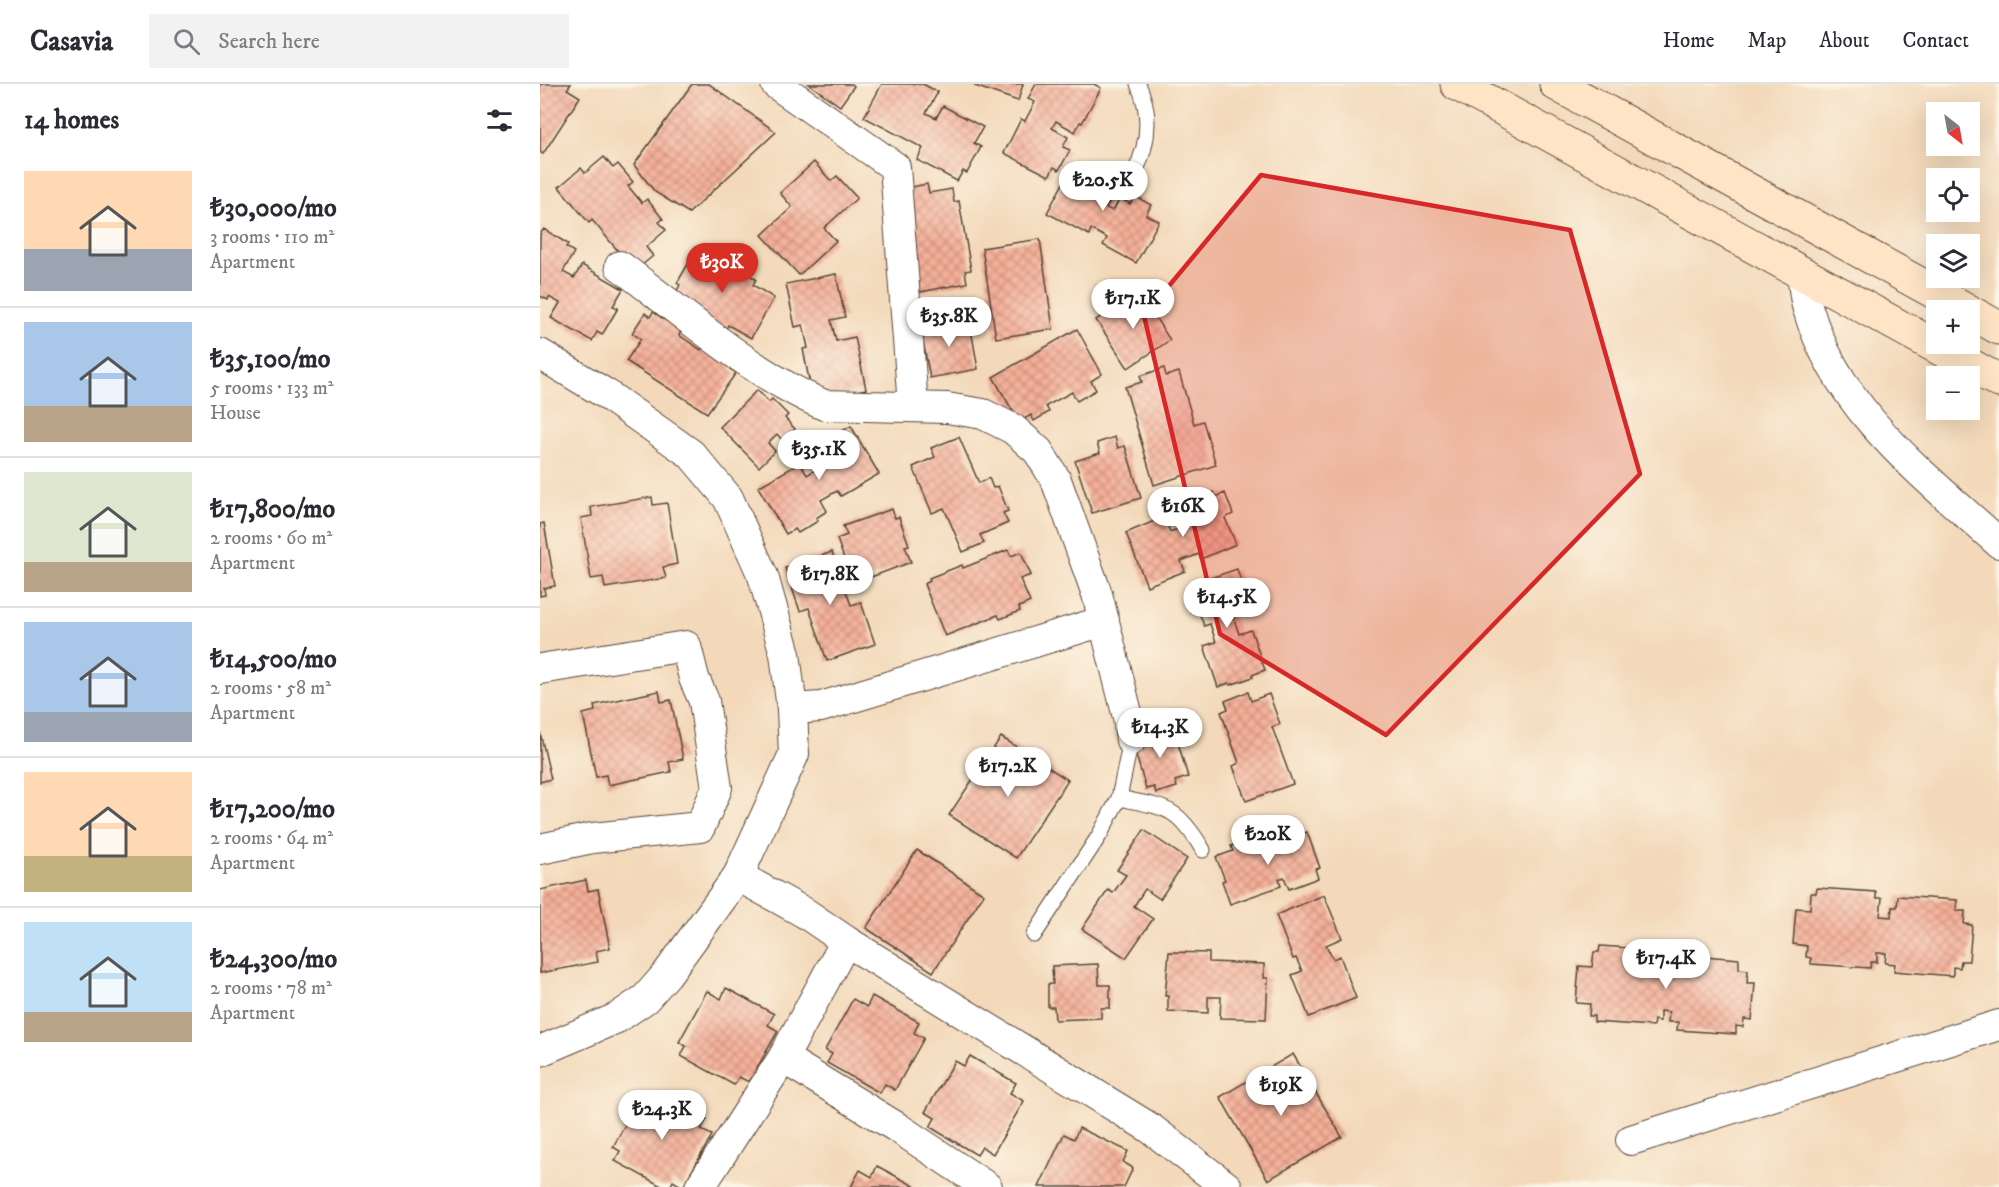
<!DOCTYPE html>
<meta charset="utf-8">
<style>
:root{--surface:#fff;--page:#f2f2f3;--text:#2b2b33;--muted:#7c7c81;--line:#e1e1e2;--accent:#d93025}
body{margin:0;font-family:"IM FELL DW Pica",serif;background:var(--page);color:var(--text);height:100vh;display:flex;flex-direction:column;font-size:22px;white-space:nowrap}
*{box-sizing:border-box;margin:0}
p{font-size:20px;color:var(--muted)}
.icon{flex:none;width:33px;height:33px;fill:none;stroke:currentColor;stroke-width:2;stroke-linecap:round;stroke-linejoin:round}
.map{position:relative;flex:1;overflow:hidden}
.details{display:flex;flex-direction:column;background:var(--surface);width:540px}
.details>*{flex:none}
.needle{width:39px;rotate:149deg}
.controls{position:absolute;left:1386px;top:18px;display:grid;gap:12px}
.controls a{display:grid;place-items:center;width:54px;height:54px;border-radius:0px;background:var(--surface);box-shadow:0 6px 24px #0002;font-size:30px}
.price{position:absolute;translate:-50% -51px;padding:0 14px;border-radius:21px;background:#fff;color:#222;font-size:20px;line-height:39px;filter:drop-shadow(0 2px 3px #0008)}
.price::after{content:'';position:absolute;left:50%;top:36px;width:18px;height:14px;margin-left:-9px;background:inherit;clip-path:polygon(0 0,100% 0,50% 100%)}
.price.current{background:var(--accent);color:#fff}
ul{padding:0;list-style:none}
li{display:flex;align-items:center;gap:18px;height:150px;padding:0 24px}
li+li{border-top:2px solid var(--line)}
li span{display:grid;place-items:center;flex:none;width:168px;height:120px;border-radius:0px;color:#555}
li>.icon{margin-inline-start:auto}
span .icon{width:72px;height:72px;fill:#fffc;stroke-width:1}
li b{font-size:26px}
h2{display:flex;justify-content:space-between;align-items:center;height:72px;padding:0 24px;font-size:26px}
header{display:flex;align-items:center;gap:36px;box-sizing:border-box;height:84px;padding:0 30px;background:var(--surface);border-bottom:2px solid var(--line)}
header strong{font-size:28px}
nav{display:flex;gap:33px;margin-inline-start:auto;font-size:21px}
.search{width:420px;height:54px;background:var(--page);display:flex;align-items:center;gap:15px;box-sizing:border-box;padding:0 21px;border-radius:0px;color:var(--muted);font-size:22px}
main{display:flex;flex:1;min-height:0}
.map>svg:first-child{display:block}
.building{fill:url(#building-cross-hatch)}
.lines{fill:none;stroke-linecap:round;stroke-linejoin:round}
.lane-casing{stroke:#574435;stroke-width:17}
.street-casing{stroke:#574435;stroke-width:32}
.secondary-casing{stroke:#574435;stroke-width:35}
.lane{stroke:#fff;stroke-width:15}
.street{stroke:#fff;stroke-width:30}
.secondary{stroke:#ffe4c6;stroke-width:33}
.marked{fill:#d62828;fill-opacity:0.2;stroke:#d62828;stroke-width:4.5;stroke-linejoin:round}
</style>
<header>
<strong>Casavia</strong>
<div class="search"><svg class="icon" aria-label="search" viewBox="0 0 24 24"><circle cx="10" cy="10" r="6"/><path d="M15 15l6 6"/></svg>Search here</div>
<nav><a>Home</a><a>Map</a><a>About</a><a>Contact</a></nav>
</header>
<main>
<section class="details">
<h2>14 homes<svg class="icon" aria-label="filters" viewBox="0 0 24 24"><path d="M4 7h16M4 17h16"/><circle cx="9" cy="7" r="2"/><circle cx="15" cy="17" r="2"/></svg></h2>
<ul>
<li><span style="background:linear-gradient(#ffd9b3 65%,#9aa5b1 0)"><svg class="icon" aria-label="home" viewBox="0 0 24 24"><path d="M3 11l9-7 9 7M6 9v11h12V9"/></svg></span><div><b>₺30,000/mo</b><p>3 rooms · 110 m²</p><p>Apartment</p></div></li>
<li><span style="background:linear-gradient(#a9c7e8 70%,#b9a48a 0)"><svg class="icon" aria-label="home" viewBox="0 0 24 24"><path d="M3 11l9-7 9 7M6 9v11h12V9"/></svg></span><div><b>₺35,100/mo</b><p>5 rooms · 133 m²</p><p>House</p></div></li>
<li><span style="background:linear-gradient(#dfe7d0 75%,#b9a48a 0)"><svg class="icon" aria-label="home" viewBox="0 0 24 24"><path d="M3 11l9-7 9 7M6 9v11h12V9"/></svg></span><div><b>₺17,800/mo</b><p>2 rooms · 60 m²</p><p>Apartment</p></div></li>
<li><span style="background:linear-gradient(#a9c7e8 75%,#9aa5b1 0)"><svg class="icon" aria-label="home" viewBox="0 0 24 24"><path d="M3 11l9-7 9 7M6 9v11h12V9"/></svg></span><div><b>₺14,500/mo</b><p>2 rooms · 58 m²</p><p>Apartment</p></div></li>
<li><span style="background:linear-gradient(#ffd9b3 70%,#c2b280 0)"><svg class="icon" aria-label="home" viewBox="0 0 24 24"><path d="M3 11l9-7 9 7M6 9v11h12V9"/></svg></span><div><b>₺17,200/mo</b><p>2 rooms · 64 m²</p><p>Apartment</p></div></li>
<li><span style="background:linear-gradient(#bfe0f5 75%,#b9a48a 0)"><svg class="icon" aria-label="home" viewBox="0 0 24 24"><path d="M3 11l9-7 9 7M6 9v11h12V9"/></svg></span><div><b>₺24,300/mo</b><p>2 rooms · 78 m²</p><p>Apartment</p></div></li>
</ul>
</section>
<div class="map">
<svg width="1459" height="1103" viewBox="0 0 1459 1103">
<defs>
<pattern id="building-cross-hatch" width="8" height="8" patternUnits="userSpaceOnUse" patternTransform="scale(1.5)"><rect width="8" height="8" fill="#f5b099"/><path d="M0 0l8 8M0 8l8-8" fill="none" stroke="#c88f7c"/></pattern>
</defs>
<rect width="100%" height="100%" fill="#fcf5e5"/>
<filter id="ink" filterUnits="userSpaceOnUse"><feTurbulence type="fractalNoise" baseFrequency=".0167" numOctaves="2"/><feDisplacementMap in="SourceGraphic" scale="12" xChannelSelector="R" yChannelSelector="G"/><feConvolveMatrix kernelMatrix="1 2 1 2 8 2 1 2 1" color-interpolation-filters="sRGB"/></filter>
<filter id="wash" filterUnits="userSpaceOnUse"><feTurbulence type="fractalNoise" baseFrequency=".008" numOctaves="4" result="noise"/><feDisplacementMap in="SourceGraphic" scale="24" xChannelSelector="R" yChannelSelector="G"/><feGaussianBlur stdDeviation="1.35" result="paint"/><feColorMatrix in="noise" values="0 0 0 0 0 0 0 0 0 0 0 0 0 0 0 0 0 1.4 0 .05"/><feComposite in="paint" operator="in"/></filter>
<g filter="url(#wash)">
<rect width="100%" height="100%" fill="#f3d9ba"/>
<g id="blocks">
<g class="building">
<path d="M0 0H31L27 5 40 13 3 70 0 68Z"/>
<path d="M152 0H169L236 48 149 129 115 108 94 81Z"/>
<path d="M269 0H312L314 2 300 22Z"/>
<path d="M342 0H383L398 8 386 29 396 34 403 22 443 43 434 59 441 63 427 89 423 87 417 97 377 76 383 64 324 33Z"/>
<path d="M436 0H483L478 17 435 2Z"/>
<path d="M496 0H554L561 4 542 39 540 38 535 48 516 37 512 44 528 53 523 63 530 66 519 86 514 83 509 92 464 69 481 35 485 37 495 18 488 15Z"/>
<path d="M64 73 73 84 78 80 93 98 88 102 102 119 107 115 123 135 119 138 126 146 106 163 113 172 95 187 52 136 49 139 19 103 41 84 45 89Z"/>
<path d="M274 78 291 97 297 92 317 114 284 144 296 157 259 191 222 151 252 123 240 109Z"/>
<path d="M534 79 544 85 547 81 565 90 562 96 577 104 566 124 573 127 580 114 590 120 595 112 611 121 606 131 619 137 596 179 563 161 567 154 551 145 549 151 507 129Z"/>
<path d="M387 100 389 109 412 105 414 118 419 117 431 186 425 187 427 199 380 208 363 113 366 104Z"/>
<path d="M4 145 28 160 26 163 34 168 23 188 34 194 42 181 83 205 73 222 78 224 62 251 57 248 52 257 11 234 20 219 9 213 8 216 0 212V150Z"/>
<path d="M500 155 513 245 456 254 442 164Z"/>
<path d="M163 163 216 195 213 201 234 214 211 254 188 241 185 247 132 215 140 201 137 199 151 175 155 177Z"/>
<path d="M296 190 305 233 291 236 296 257 315 253 326 305 273 316 263 265 268 264 263 241 255 243 246 200Z"/>
<path d="M598 207 630 256 588 284 556 236Z"/>
<path d="M113 228 141 247 139 251 161 266 164 260 193 279 190 285 196 289 167 329 86 277 101 255 92 249 105 229 110 233Z"/>
<path d="M429 234 438 285 390 294 380 242Z"/>
<path d="M537 245 562 290 551 297 556 306 537 317 532 308 506 322 509 328 494 337 491 331 479 338 453 293Z"/>
<path d="M624 284 626 292 639 288 654 340 663 337 676 381 614 401 585 303 602 298 600 292Z"/>
<path d="M217 306 229 318 232 315 248 331 245 334 255 345 243 357 237 350 228 359 235 367 219 383 180 343Z"/>
<path d="M311 342 339 390 301 412 297 407 281 416 287 427 276 434 278 437 258 449 255 445 246 450 218 403 260 379 267 391 282 382 272 364Z"/>
<path d="M419 353 439 399 449 394 453 404 458 402 468 427 463 429 468 439 440 451 444 459 423 468 404 424 392 429 373 383 395 373 391 364Z"/>
<path d="M575 353 578 364 585 362 601 414 552 429 535 377 560 369 557 359Z"/>
<path d="M673 408 675 413 685 409 693 430 685 434 696 460 661 475 659 470 641 477 645 487 607 502 586 449 624 433 630 448 646 442 637 422Z"/>
<path d="M112 413 113 421 127 419 137 480 123 483 126 494 65 504 63 493 51 495 41 434 52 432 51 423Z"/>
<path d="M352 425 355 434 359 433 369 461 365 462 371 478 323 496 317 479 307 483 297 455 307 451 303 442Z"/>
<path d="M4 439 15 502 4 504 5 511 0 512V440Z"/>
<path d="M468 466 471 472 481 468 491 491 480 495 490 518 479 523 480 527 460 535 458 531 405 552 384 500 390 497 389 494 422 481 423 484Z"/>
<path d="M292 468 311 521 321 518 335 560 287 577 269 524 260 527 245 484Z"/>
<path d="M697 485 711 526 693 532 699 550 711 546 725 586 712 591 713 593 690 601 689 599 678 603 664 562 676 558 670 540 664 542 650 501Z"/>
<path d="M119 607 121 618 131 616 143 675 129 678 131 688 68 701 66 691 56 693 43 630 55 627 54 621Z"/>
<path d="M708 608 711 617 729 610 740 640 732 643 753 700 706 717 693 682 699 679 681 628 688 625 685 617Z"/>
<path d="M625 637 628 647 634 645 648 693 635 697 637 703 616 709 614 703 606 705 592 657 610 652 608 643Z"/>
<path d="M0 648 11 695 0 698Z"/>
<path d="M461 653 528 696 476 774 409 731Z"/>
<path d="M756 745 758 751 767 748 780 784 775 785 778 794 749 805 744 793 739 795 741 802 690 820 682 797 685 796 676 773 693 767 691 762 706 756 709 765 740 754V751Z"/>
<path d="M604 746 647 775 620 815 605 805 594 822 613 835 586 874 542 845 568 806 573 809 586 791 577 786Z"/>
<path d="M377 766 444 810 393 888 326 844Z"/>
<path d="M46 796 48 807 58 805 70 864 56 867 58 878 0 889V806Z"/>
<path d="M1277 804 1336 808V814H1342L1340 832 1351 833 1352 823H1357L1358 812 1417 816 1416 827H1425L1424 840 1432 841 1429 877H1421L1420 884 1413 883V892L1354 887 1355 880 1345 879 1346 869H1337V878H1331L1330 884 1271 880V874L1266 873 1267 862 1253 860 1256 824 1270 825 1271 809H1276Z"/>
<path d="M784 811 802 854 786 861 793 875 800 872 816 914 769 933 752 891 762 887 756 874 753 875 736 831Z"/>
<path d="M1060 862 1119 866V872L1124 873 1123 890 1134 891 1135 881 1140 882 1141 870 1199 875V885L1208 886 1207 899H1215L1212 936 1204 935 1203 943 1196 942V950L1137 946 1138 938H1128L1129 928 1120 927V937L1114 936 1113 942 1054 938V932H1049L1050 920 1036 919 1039 882 1052 883 1054 868H1059Z"/>
<path d="M629 868 669 869V878L724 880V894H728L726 935 680 934 681 913H668V929L628 927V912H625Z"/>
<path d="M558 880 559 901H570V924H561V934L515 936 514 923H508V900H513L512 882Z"/>
<path d="M186 904 234 930 228 941 238 947 209 998 199 993 194 1001 141 972 146 962 139 958 167 907 181 915Z"/>
<path d="M332 912 379 938 374 949 384 954 355 1006 345 1000 340 1009 287 979 292 970 285 966 313 915 327 923Z"/>
<path d="M753 970 802 1053 728 1096 680 1013Z"/>
<path d="M430 972 476 999 470 1009 484 1017 453 1070 442 1063 437 1071 390 1043 395 1034 385 1028 415 977 424 982Z"/>
<path d="M120 1009 167 1035 161 1046 172 1051 143 1103 133 1097 130 1103H123L75 1077 80 1067 73 1063 101 1012 115 1020Z"/>
<path d="M539 1044 588 1067 583 1078 593 1084 584 1103H499L524 1050 534 1055Z"/>
<path d="M337 1082 376 1103H311L320 1086 332 1093Z"/>
</g>
</g>
</g>
<g filter="url(#ink)">
<use href="#blocks" fill-opacity="0" stroke="#574435" stroke-width="1.5"/>
<g class="lines">
<g class="lane-casing">
<g id="lane">
<path d="M594 90C609 60 612 30 598 0"/>
<path d="M579 714C627 724 637 722 663 766"/>
<path d="M494 851 559 752 579 714 591 656"/>
</g>
</g>
<g class="street-casing">
<g id="street">
<path d="M236 0 355 83 373 322"/>
<path d="M80 182C142 228 213 291 284 321L407 324 443 330 473 345 498 367 516 396 557 510 588 633 591 656"/>
<path d="M1262 189C1264 201 1264 214 1268 225 1298 327 1384 391 1459 459"/>
<path d="M0 270 66 310 151 370 188 414 223 492 245 570 252 625 254 670 198 792 127 890 105 915 77 934 0 967"/>
<path d="M0 585 146 562 154 594 164 617 177 704 160 743 52 754 0 765"/>
<path d="M252 625 281 623 564 537"/>
<path d="M198 792 265 829 306 857 610 1044 687 1103"/>
<path d="M243 974 358 1044 447 1103"/>
<path d="M1091 1056 1459 941"/>
<path d="M160 1103 243 974 306 857"/>
</g>
</g>
<g class="secondary-casing">
<g id="secondary">
<path d="M917 0 1459 297"/>
<path d="M1016 0 1427 226"/>
<path d="M1430 228 1459 244"/>
</g>
</g>
<use href="#lane" class="lane"/>
<use href="#street" class="street"/>
<use href="#secondary" class="secondary"/>
</g>
</g>
<path class="marked" d="M721 91 1030 146 1100 390 846 651 680 550 604 232Z"/>
</svg>
<div class="controls">
<a><svg class="needle" viewBox="-14 -14 28 28"><path d="M0-13l5 13h-10z" fill="#e53935"/><path d="M0 13l5-13h-10z" fill="#7c7c81"/></svg></a>
<a><svg class="icon" aria-label="locate" viewBox="0 0 24 24"><circle cx="12" cy="12" r="6"/><path d="M12 2v4M12 18v4M2 12h4M18 12h4"/></svg></a>
<a><svg class="icon" aria-label="layers" viewBox="0 0 24 24"><path d="M12 4l9 5-9 5-9-5zM3 14l9 5 9-5"/></svg></a>
<a>+</a>
<a>−</a>
</div>
<b class="price" style="left:563px;top:128px">₺20.5K</b>
<b class="price current" style="left:182px;top:210px">₺30K</b>
<b class="price" style="left:593px;top:246px">₺17.1K</b>
<b class="price" style="left:409px;top:264px">₺35.8K</b>
<b class="price" style="left:279px;top:397px">₺35.1K</b>
<b class="price" style="left:643px;top:454px">₺16K</b>
<b class="price" style="left:290px;top:522px">₺17.8K</b>
<b class="price" style="left:687px;top:545px">₺14.5K</b>
<b class="price" style="left:620px;top:675px">₺14.3K</b>
<b class="price" style="left:468px;top:714px">₺17.2K</b>
<b class="price" style="left:728px;top:782px">₺20K</b>
<b class="price" style="left:1126px;top:906px">₺17.4K</b>
<b class="price" style="left:741px;top:1033px">₺19K</b>
<b class="price" style="left:122px;top:1057px">₺24.3K</b>
</div>
</main>
